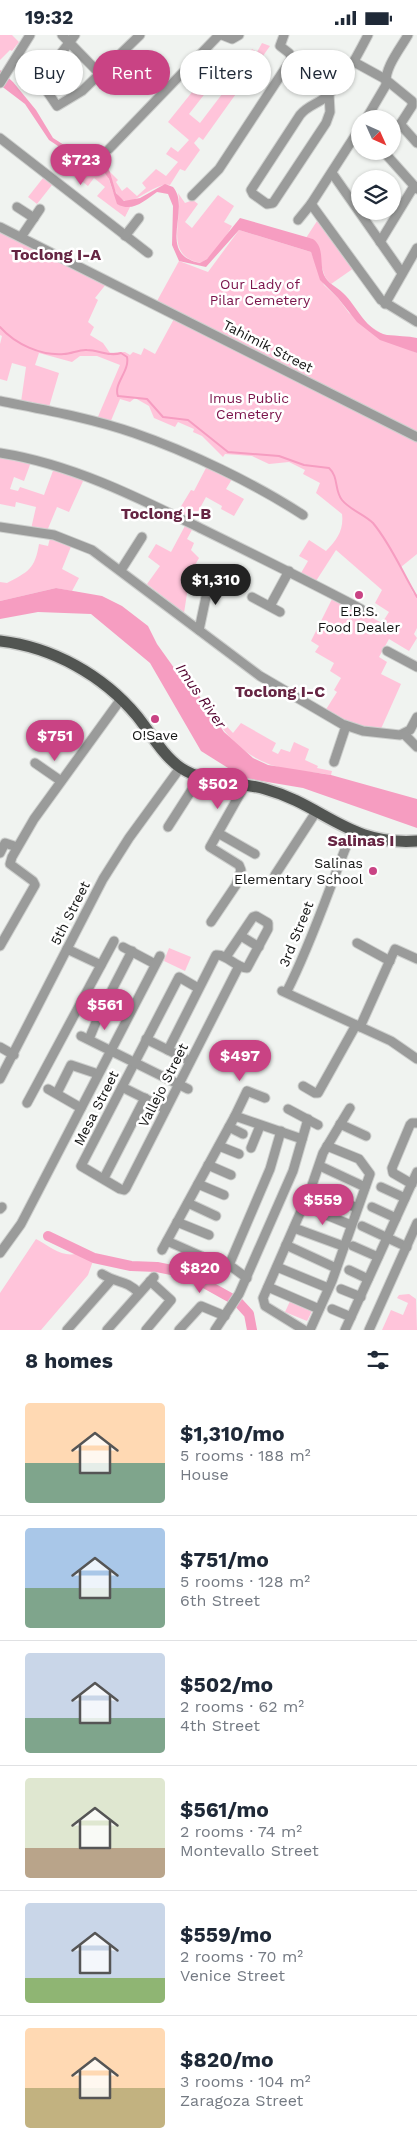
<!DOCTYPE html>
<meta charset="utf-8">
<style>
:root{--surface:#fff;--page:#f6f6f7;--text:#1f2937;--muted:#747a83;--line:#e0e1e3;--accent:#c94384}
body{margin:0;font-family:"Work Sans",sans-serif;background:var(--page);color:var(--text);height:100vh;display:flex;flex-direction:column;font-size:19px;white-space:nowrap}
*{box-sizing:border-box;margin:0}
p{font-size:16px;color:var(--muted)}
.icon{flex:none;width:28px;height:28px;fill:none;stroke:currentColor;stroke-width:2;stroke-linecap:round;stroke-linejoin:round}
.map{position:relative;height:1295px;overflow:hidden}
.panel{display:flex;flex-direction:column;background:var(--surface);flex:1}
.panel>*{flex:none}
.banner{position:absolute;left:15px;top:15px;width:388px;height:45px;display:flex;gap:10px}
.needle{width:32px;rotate:135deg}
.fabs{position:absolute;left:351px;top:75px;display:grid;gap:10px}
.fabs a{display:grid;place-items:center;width:50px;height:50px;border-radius:50%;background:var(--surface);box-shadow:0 1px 4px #0004;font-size:25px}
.price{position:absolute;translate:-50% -42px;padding:0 11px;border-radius:18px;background:var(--accent);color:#fff;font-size:16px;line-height:32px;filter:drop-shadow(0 1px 2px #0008)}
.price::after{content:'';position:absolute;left:50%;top:30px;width:15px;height:11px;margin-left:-8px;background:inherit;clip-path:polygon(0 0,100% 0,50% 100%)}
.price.on{background:#222;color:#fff}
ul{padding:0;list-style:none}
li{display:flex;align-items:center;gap:15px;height:125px;padding:0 25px}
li+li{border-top:1px solid var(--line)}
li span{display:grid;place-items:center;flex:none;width:140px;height:100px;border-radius:5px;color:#555}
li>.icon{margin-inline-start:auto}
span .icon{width:60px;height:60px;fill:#fffc;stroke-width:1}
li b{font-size:21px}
h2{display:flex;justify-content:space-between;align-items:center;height:60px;padding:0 25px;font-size:21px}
.chip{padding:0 18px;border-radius:22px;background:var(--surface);box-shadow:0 1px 4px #0004;font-size:18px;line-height:45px}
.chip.on{background:var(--accent);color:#fff}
.status{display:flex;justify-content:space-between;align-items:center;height:35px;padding:0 25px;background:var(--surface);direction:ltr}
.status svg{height:14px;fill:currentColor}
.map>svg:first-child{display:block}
.green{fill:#ffc4da}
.water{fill:#f69dc1}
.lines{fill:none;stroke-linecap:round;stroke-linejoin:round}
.stream{stroke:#f69dc1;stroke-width:2}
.river{stroke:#f69dc1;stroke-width:10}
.minor-casing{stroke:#cdcfcd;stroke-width:11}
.major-casing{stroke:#cdcfcd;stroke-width:14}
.minor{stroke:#9a9b9a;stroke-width:9}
.major{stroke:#525552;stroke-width:11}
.poi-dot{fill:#c94384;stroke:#fff;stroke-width:2}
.labels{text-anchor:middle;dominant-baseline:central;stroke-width:5;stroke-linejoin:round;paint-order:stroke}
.park-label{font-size:14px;fill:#7a134a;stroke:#fff}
.street-label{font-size:14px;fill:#141514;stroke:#fff}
.poi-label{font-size:14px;fill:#141514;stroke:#fff}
.water-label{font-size:15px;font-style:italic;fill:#51022e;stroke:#fff}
.quarter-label{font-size:16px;font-weight:bold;fill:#662543;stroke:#fff}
</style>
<div class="status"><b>19:32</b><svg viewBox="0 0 49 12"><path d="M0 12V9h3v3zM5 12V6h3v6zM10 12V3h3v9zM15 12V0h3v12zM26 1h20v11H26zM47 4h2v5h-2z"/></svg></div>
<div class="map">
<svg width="417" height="1295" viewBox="0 0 417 1295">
<rect width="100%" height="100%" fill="#f0f3f0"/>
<g class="green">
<path d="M0 0H12L19 7 12 16 10 15 0 25Z"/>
<path d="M262 8 270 11 203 105 199 102 194 108 200 115 185 136 180 134 170 150C156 148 142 163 128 167 115 164 113 149 110 137L118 145 116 147 122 156 127 152 137 161 146 153 142 148 156 134 166 141 178 127 166 119 171 112 178 117 189 105 168 87 213 31 221 38 189 79 200 88 248 25 246 23 252 14 257 17Z"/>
<path d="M76 121C84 125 95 126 101 132 115 145 107 164 130 172L125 182 97 161 105 152 94 143 88 151 79 144 84 137 72 128Z"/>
<path d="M43 143 52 150 37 169 28 162Z"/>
<path d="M178 158 185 168 193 165 198 169 185 187 192 193 218 160 234 171 224 187 232 191C224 205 214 220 201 228 162 221 184 183 178 158Z"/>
<path d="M319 183 354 233 331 249 325 242 313 204 306 203Z"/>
<path d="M239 195 311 217 324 250 338 263 349 278 403 312 417 318V398L157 266 179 226 208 237Z"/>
<path d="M0 196 107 248 95 263 98 265 88 287 94 292 90 300 103 308 110 318 125 317 130 320 133 317 141 320 144 313 155 319 175 282 417 404V519L401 532 413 558 417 560V593L414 599 417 603 409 616 389 604 379 622 387 627 381 639 401 649 380 696 347 688 325 676 337 657 334 655 341 643 330 636 334 628 315 617 319 611 311 606 333 562 382 588 389 577 375 568 382 555 336 515 316 546 301 538 308 526 299 521 309 505 326 516C337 505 344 495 342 479L316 458 320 448 303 439 305 435 289 427 269 429 252 421 225 419 223 422 202 401 193 397 194 394 178 387 175 392 154 383 149 371 135 363 130 367 120 364 110 388 97 384 120 330 97 321H80L72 327 39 318 35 330 59 338 49 372 21 367 26 332 12 328 7 346 0 344V309L2 301 0 300Z"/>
<path d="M0 420 31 427 24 446 14 442 10 454 18 456 20 452 44 460 54 433 84 444 69 477 57 472 47 496 31 494 36 472 16 467 15 472 0 469Z"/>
<path d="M207 431 232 444 226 454 244 464 234 481 221 474 222 471 206 462 193 486 177 478 191 455 194 456Z"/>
<path d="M186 489 193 493 187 504 194 508 191 515 199 523 190 539 184 578 147 549 160 531 148 522 156 509 171 517Z"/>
<path d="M50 503 72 509 62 534 79 543 72 556 56 553 0 566V547L7 548C28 537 35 534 39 509L48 511Z"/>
<path d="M218 682 233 698 241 688 276 708 272 716 278 719 281 714 290 717 294 707 309 714 305 725 318 731 317 733 332 736 331 740C318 737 305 737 292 735 258 730 234 712 216 684Z"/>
<path d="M169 913 191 922 185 936 164 926Z"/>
<path d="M36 1204C51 1212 69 1228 84 1214L102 1223 100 1226H93L88 1240 41 1295H0V1258Z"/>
<path d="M409 1259 416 1264 417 1295H382L391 1275 403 1280 408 1268 397 1263 399 1260Z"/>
<path d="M291 1264 313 1274 307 1286 285 1277Z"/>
</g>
<g class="water">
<path d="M0 35 13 47 36 75 53 103 72 115 105 128 110 137 116 158 124 166 140 163 165 149 173 152C192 174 155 219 200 228L207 224 240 183 313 204C325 213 319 227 324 240 327 248 337 252 343 258 357 271 366 296 387 300 397 301 408 301 417 303V318L380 305 357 287 338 263 320 245 311 217 239 195 206 232 179 226 172 210 173 171 168 159 157 157C145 165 133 178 117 169L109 144 100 131 70 119 49 105 25 69 0 50Z"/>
<path d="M56 553 102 561 122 571 148 591 157 609 177 637 187 643 224 697 253 723 268 730 331 740 417 764V793L303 753 244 743 201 716 150 628 91 579 38 577 0 584V566Z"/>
</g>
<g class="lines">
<path class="stream" d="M0 292C15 309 41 321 64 319 71 319 80 314 87 315 99 315 109 322 121 318L127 322C130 336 113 349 118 361L147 364 163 382 188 385 228 417 279 421 304 430 329 433C339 442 334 455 342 465 350 475 364 479 373 488 392 511 402 537 417 562"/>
<path class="river" d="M48 1201 94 1223 131 1231 157 1232 186 1238 238 1267 249 1279 252 1295"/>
<g class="minor-casing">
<g id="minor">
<path d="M62 0 100 39"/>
<path d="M75 0 40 46 57 71 82 56 140 0"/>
<path d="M354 27 385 44 412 66V71L392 102"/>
<path d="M0 48 30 0"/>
<path d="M329 58 330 77 326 88 273 168 267 169 253 159 251 155 300 80C307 71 317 69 326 62 345 45 356 23 368 0"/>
<path d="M366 84 386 50C384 33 400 14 408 0"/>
<path d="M400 89 417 108"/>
<path d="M0 103 148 218"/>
<path d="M109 114 218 1 222 0 232 4 239 0"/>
<path d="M383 116 417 154"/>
<path d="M332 138 402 238"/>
<path d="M192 161 219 134 292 23 289 18 280 11 284 0"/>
<path d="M311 169 381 265 417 287"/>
<path d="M17 172 34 183"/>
<path d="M298 185 311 169 360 93"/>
<path d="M0 192 417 402"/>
<path d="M125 201 139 183"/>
<path d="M21 202 40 174"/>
<path d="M380 207 414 151"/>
<path d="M385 269 417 213"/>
<path d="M0 366C45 375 91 383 134 398 189 417 254 448 303 480"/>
<path d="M0 418C71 429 137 462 202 494 255 520 308 546 361 574"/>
<path d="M0 492 54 500 92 515 260 641 342 689 363 696 400 700 410 695 417 682"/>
<path d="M121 535 142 502"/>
<path d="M252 562 280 577"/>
<path d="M270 571 289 536"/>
<path d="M199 595 210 543"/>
<path d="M387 616 417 632"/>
<path d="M405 700 417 712"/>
<path d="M334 727 346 691"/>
<path d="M35 728 61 746"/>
<path d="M168 792 200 742"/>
<path d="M218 798 255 819"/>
<path d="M0 818 5 808 17 812"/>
<path d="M275 840 316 777"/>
<path d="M211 887 236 850 241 835 239 830 210 812 245 750"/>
<path d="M241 901 259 912"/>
<path d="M357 908 390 926"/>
<path d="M0 911 35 850 33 846 10 829 12 822 34 784 121 664"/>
<path d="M123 912 155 929"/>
<path d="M67 914 101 930"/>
<path d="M198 953 179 942 81 1131 120 1154 124 1155 126 1153 239 931"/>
<path d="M282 956 391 1006 417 1024"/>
<path d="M287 956C313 905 330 850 352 797"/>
<path d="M93 977 99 980 132 916"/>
<path d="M360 992 395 914 417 924"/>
<path d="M81 1001 188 1054"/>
<path d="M89 1004 99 980"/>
<path d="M146 1004 190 1026"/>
<path d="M0 1012 14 1020"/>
<path d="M168 1015 216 920C227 919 236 933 247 933L268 894V888L256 881 253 882 226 922"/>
<path d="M0 1044 103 844 129 803 180 733"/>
<path d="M303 1051 315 1058H318L356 990"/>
<path d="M122 1052 166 1074"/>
<path d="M48 1054 81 1073"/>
<path d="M57 1058 71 1030 98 1039"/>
<path d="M27 1068 114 906"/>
<path d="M288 1074 318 1090"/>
<path d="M235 1081 247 1056 265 1063"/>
<path d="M340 1089 366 1101"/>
<path d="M229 1092 243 1099"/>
<path d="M219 1111 239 1119"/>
<path d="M251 1113 260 1091"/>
<path d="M208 1130 231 1140"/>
<path d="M320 1131 365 1152"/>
<path d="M104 1143 145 1063"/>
<path d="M198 1149 224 1160"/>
<path d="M412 1149 393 1138 392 1133 410 1090 412 1088H417"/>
<path d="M381 1152 405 1163"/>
<path d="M311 1153 357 1173"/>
<path d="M188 1168 216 1181"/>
<path d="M304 1171 351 1190"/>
<path d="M372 1172 396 1183"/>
<path d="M0 1174 2 1172"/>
<path d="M177 1187 209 1200"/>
<path d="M362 1191 407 1212"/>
<path d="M294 1193 343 1211"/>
<path d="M167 1206 201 1221"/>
<path d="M286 1210 336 1233"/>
<path d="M353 1211 378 1222"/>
<path d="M162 1215 235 1081 302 1104"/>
<path d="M0 1218 21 1189 160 921"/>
<path d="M277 1232 328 1253"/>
<path d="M349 1235 368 1244"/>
<path d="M102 1239C118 1249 125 1244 139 1258"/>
<path d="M247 1243 229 1230 270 1134 281 1096"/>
<path d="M268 1252 319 1274"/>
<path d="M341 1254 361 1262"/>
<path d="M332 1274 351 1282"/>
<path d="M67 1295 111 1245"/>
<path d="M107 1295 154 1242"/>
<path d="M146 1295 171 1265 150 1246"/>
<path d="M179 1295 201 1271 225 1281"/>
<path d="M215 1295 239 1259 293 1136 308 1084"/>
<path d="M304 1295 265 1271 263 1263 311 1153 323 1118 350 1073"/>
<path d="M310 1295 332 1246 370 1139 359 1124 327 1111"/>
<path d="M345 1295 417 1137"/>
<path d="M369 1295 417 1188"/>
</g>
</g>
<g class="major-casing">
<path id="major" d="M0 606C52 612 103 640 137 681 150 697 163 721 181 733 205 749 237 746 265 754 324 770 348 811 417 806"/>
</g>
<use href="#minor" class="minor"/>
<use href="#major" class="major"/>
</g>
<g class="poi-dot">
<circle cx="359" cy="560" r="5"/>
<circle cx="155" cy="684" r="5"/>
<circle cx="373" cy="836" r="5"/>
</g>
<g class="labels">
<g class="park-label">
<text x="260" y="249">Our Lady of<tspan x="260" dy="16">Pilar Cemetery</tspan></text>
<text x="249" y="363">Imus Public<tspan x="249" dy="16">Cemetery</tspan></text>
</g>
<g class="street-label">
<text transform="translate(268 311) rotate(27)">Tahimik Street</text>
<text transform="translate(70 878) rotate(-63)">5th Street</text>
<text transform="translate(296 899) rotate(-68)">3rd Street</text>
<text transform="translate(163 1050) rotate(-63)">Vallejo Street</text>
<text transform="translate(96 1073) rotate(-63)">Mesa Street</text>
</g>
<g class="poi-label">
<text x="359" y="576">E.B.S.<tspan x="359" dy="16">Food Dealer</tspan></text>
<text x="155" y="700">O!Save</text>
<text x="363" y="828" text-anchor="end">Salinas<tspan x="363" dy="16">Elementary School</tspan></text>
</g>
<g class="water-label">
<text transform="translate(201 661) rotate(55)">Imus River</text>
</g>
<g class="quarter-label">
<text x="56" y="219">Toclong I-A</text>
<text x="166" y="478">Toclong I-B</text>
<text x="280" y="656">Toclong I-C</text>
<text x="361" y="805">Salinas I</text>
</g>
</g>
</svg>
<div class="fabs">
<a><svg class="needle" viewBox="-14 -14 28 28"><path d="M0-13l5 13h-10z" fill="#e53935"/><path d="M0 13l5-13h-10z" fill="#747a83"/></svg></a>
<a><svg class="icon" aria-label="layers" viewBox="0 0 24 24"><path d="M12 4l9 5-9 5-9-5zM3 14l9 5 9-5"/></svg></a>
</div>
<b class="price" style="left:81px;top:151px">$723</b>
<b class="price on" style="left:216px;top:571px">$1,310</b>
<b class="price" style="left:55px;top:727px">$751</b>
<b class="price" style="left:218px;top:775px">$502</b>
<b class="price" style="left:105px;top:996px">$561</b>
<b class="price" style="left:240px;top:1047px">$497</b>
<b class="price" style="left:323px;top:1191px">$559</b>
<b class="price" style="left:200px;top:1259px">$820</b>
<div class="banner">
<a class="chip">Buy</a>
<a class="chip on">Rent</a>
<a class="chip">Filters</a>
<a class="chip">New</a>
</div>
</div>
<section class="panel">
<h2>8 homes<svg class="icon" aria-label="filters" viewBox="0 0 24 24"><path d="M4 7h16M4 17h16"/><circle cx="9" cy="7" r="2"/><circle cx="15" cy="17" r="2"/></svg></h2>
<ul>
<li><span style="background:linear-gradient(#ffd9b3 60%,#7fa58c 0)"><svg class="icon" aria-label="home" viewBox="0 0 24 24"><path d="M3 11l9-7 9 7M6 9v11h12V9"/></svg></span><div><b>$1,310/mo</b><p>5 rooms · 188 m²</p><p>House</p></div></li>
<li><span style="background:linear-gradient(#a9c7e8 60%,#7fa58c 0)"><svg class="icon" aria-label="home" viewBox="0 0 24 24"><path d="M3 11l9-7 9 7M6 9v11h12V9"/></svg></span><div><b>$751/mo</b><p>5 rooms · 128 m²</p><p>6th Street</p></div></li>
<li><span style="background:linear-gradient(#c9d6e8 65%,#7fa58c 0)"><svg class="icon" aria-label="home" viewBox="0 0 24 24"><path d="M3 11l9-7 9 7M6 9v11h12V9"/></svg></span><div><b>$502/mo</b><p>2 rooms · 62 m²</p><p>4th Street</p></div></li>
<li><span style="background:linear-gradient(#dfe7d0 70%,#b9a48a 0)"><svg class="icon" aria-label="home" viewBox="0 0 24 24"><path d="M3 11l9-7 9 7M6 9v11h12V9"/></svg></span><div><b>$561/mo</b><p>2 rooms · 74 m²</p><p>Montevallo Street</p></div></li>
<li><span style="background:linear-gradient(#c9d6e8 75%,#8fb573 0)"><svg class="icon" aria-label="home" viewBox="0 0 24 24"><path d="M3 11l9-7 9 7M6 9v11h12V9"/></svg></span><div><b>$559/mo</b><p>2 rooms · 70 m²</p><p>Venice Street</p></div></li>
<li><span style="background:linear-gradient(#ffd9b3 60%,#c2b280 0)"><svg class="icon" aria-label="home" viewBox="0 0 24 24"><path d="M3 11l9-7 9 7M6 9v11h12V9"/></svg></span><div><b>$820/mo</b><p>3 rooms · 104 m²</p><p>Zaragoza Street</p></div></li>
</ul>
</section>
